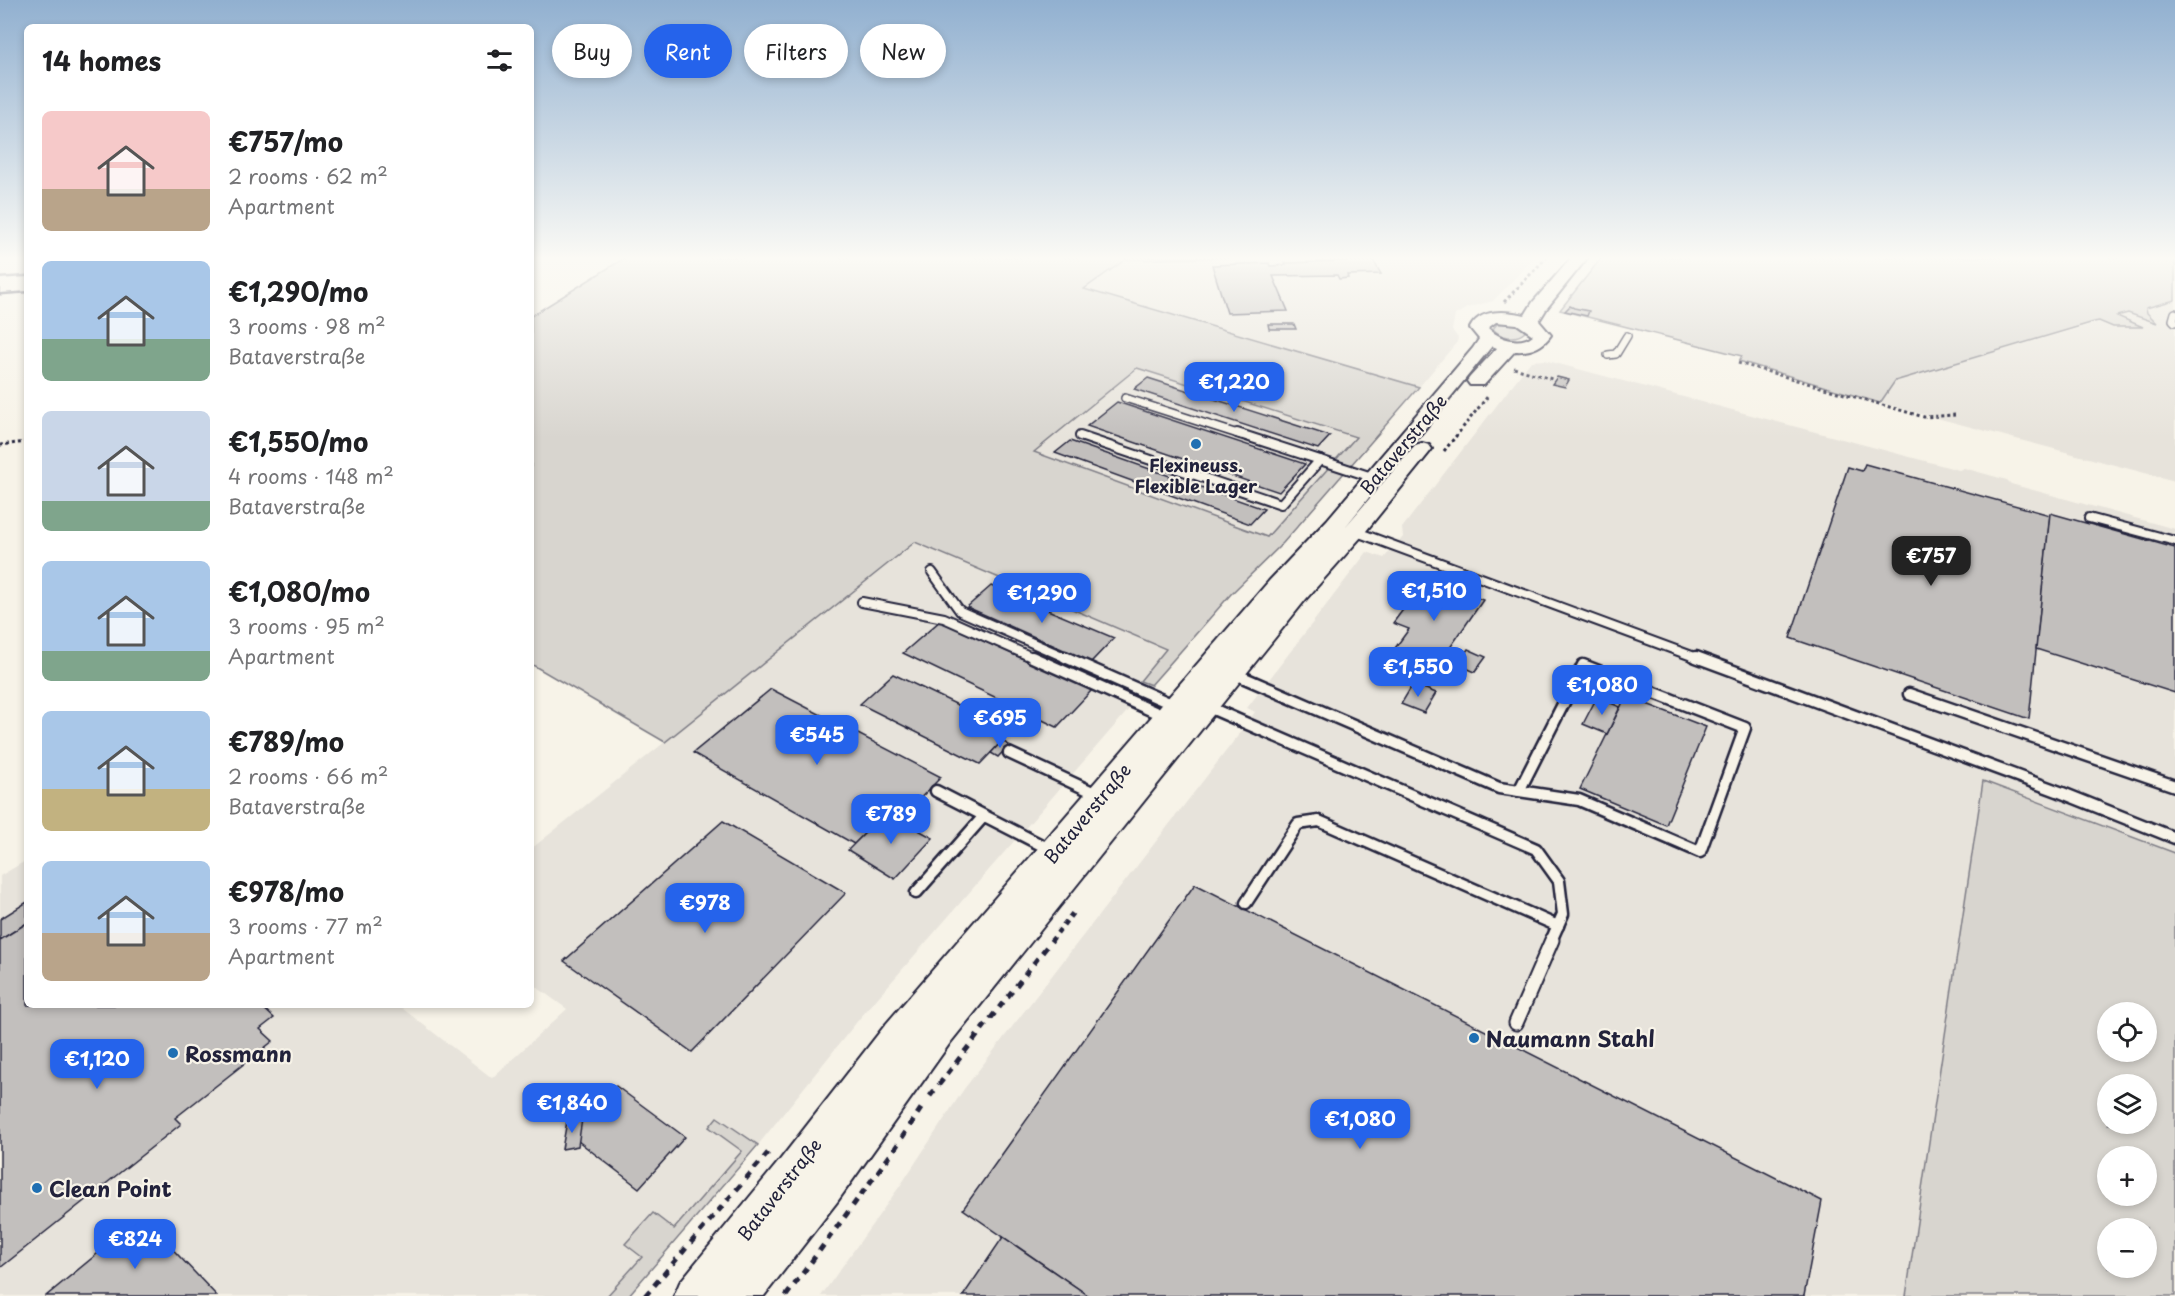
<!DOCTYPE html>
<meta charset="utf-8">
<style>
:root{--surface:#fff;--page:#f6f6f6;--text:#202124;--muted:#757577;--accent:#2563eb}
body{margin:0;font-family:"Playpen Sans",sans-serif;background:var(--page);color:var(--text);height:100vh;display:flex;flex-direction:column;font-size:22px;white-space:nowrap}
*{box-sizing:border-box;margin:0}
p{font-size:20px;color:var(--muted)}
.icon{flex:none;width:33px;height:33px;fill:none;stroke:currentColor;stroke-width:2;stroke-linecap:round;stroke-linejoin:round}
.map{position:relative;flex:1;overflow:hidden}
.details{position:absolute;left:24px;top:24px;width:510px;height:984px;display:flex;flex-direction:column;background:var(--surface);border-radius:9px;box-shadow:0 3px 9px #0003}
.details>*{flex:none}
.guide{position:absolute;left:552px;top:24px;width:570px;height:54px;display:flex;gap:12px}
.fabs{position:absolute;left:2097px;top:1002px;display:grid;gap:12px}
.fabs a{display:grid;place-items:center;width:60px;height:60px;border-radius:50%;background:var(--surface);box-shadow:0 3px 9px #0003;font-size:30px}
.price{position:absolute;translate:-50% -51px;padding:0 14px;border-radius:12px;background:var(--accent);color:#fff;font-size:20px;line-height:39px;filter:drop-shadow(0 2px 3px #0008)}
.price::after{content:'';position:absolute;left:50%;top:36px;width:18px;height:14px;margin-left:-9px;background:inherit;clip-path:polygon(0 0,100% 0,50% 100%)}
.price.active{background:#222;color:#fff}
ul{padding:0;list-style:none}
li{display:flex;align-items:center;gap:18px;height:150px;padding:0 18px}
li span{display:grid;place-items:center;flex:none;width:168px;height:120px;border-radius:9px;color:#555}
li>.icon{margin-inline-start:auto}
span .icon{width:72px;height:72px;fill:#fffc;stroke-width:1}
li b{font-size:26px}
h2{display:flex;justify-content:space-between;align-items:center;height:72px;padding:0 18px;font-size:26px}
.chip{padding:0 21px;border-radius:27px;background:var(--surface);box-shadow:0 3px 9px #0003;font-size:21px;line-height:54px}
.chip.active{background:var(--accent);color:#fff}
.map>svg:first-child{display:block}
.built{fill:#e7e3db;fill-rule:evenodd}
.green{fill:#d8d5cf;stroke:#7d7c85;stroke-width:1.5;fill-rule:evenodd}
.building{fill:#c2bfbd;stroke:#22223b;stroke-width:1.5}
.lines{fill:none;stroke-linecap:round;stroke-linejoin:round}
.lane-far3-casing{stroke:#22223b;stroke-width:10}
.lane-far2-casing{stroke:#22223b;stroke-width:12}
.lane-far1-casing{stroke:#22223b;stroke-width:15}
.lane-casing{stroke:#22223b;stroke-width:17}
.secondary-casing{stroke:#22223b;stroke-width:4}
.highway-casing{stroke:#22223b;stroke-width:5}
.path-far2{stroke:#22223b;stroke-width:3;stroke-dasharray:3 3;stroke-linecap:butt}
.path-far1{stroke:#22223b;stroke-width:4.5;stroke-dasharray:5 5;stroke-linecap:butt}
.path{stroke:#22223b;stroke-width:5;stroke-dasharray:7 7;stroke-linecap:butt}
.lane-far3{stroke:#f7f3e8;stroke-width:7}
.lane-far2{stroke:#f7f3e8;stroke-width:8}
.lane-far1{stroke:#f7f3e8;stroke-width:10}
.lane{stroke:#f7f3e8;stroke-width:13}
.secondary{fill:#f7f3e8;fill-rule:evenodd}
.highway{fill:#f7f3e8;fill-rule:evenodd}
.poi-dot{fill:#1f6fb2;stroke:#f7f3e8;stroke-width:2}
.labels{text-anchor:middle;dominant-baseline:central;stroke-width:4.5;stroke-linejoin:round;paint-order:stroke}
.street-label{font-size:18px;fill:#22223b;stroke:#f7f3e8}
.poi-label{font-size:18px;font-weight:bold;fill:#22223b;stroke:#f7f3e8}
.near-poi-label{font-size:21px;font-weight:bold;fill:#22223b;stroke:#f7f3e8;text-anchor:start}
</style>
<div class="map">
<svg width="2175" height="1296" viewBox="0 0 2175 1296">
<rect width="100%" height="100%" fill="#f7f3e8"/>
<filter id="ink" filterUnits="userSpaceOnUse"><feTurbulence type="fractalNoise" baseFrequency=".0167" numOctaves="2"/><feDisplacementMap in="SourceGraphic" scale="12" xChannelSelector="R" yChannelSelector="G"/><feConvolveMatrix kernelMatrix="1 2 1 2 8 2 1 2 1" color-interpolation-filters="sRGB"/></filter>
<g filter="url(#ink)">
<g class="built">
<path d="M1248 257H1535L1493 301 1467 308 1455 315 1452 330 1458 338 1457 342 1419 387 1084 289 1125 260Z"/>
<path d="M2175 300V481L1880 403 1895 381Z"/>
<path d="M1544 360 1959 470 1964 468 2007 480 2011 484 2175 529V1296H821L902 1183 964 1089 1237 737 1255 712 1247 708 1367 552 1384 558 1403 537 1402 528 1531 361ZM2108 1012H2146V1052H2108ZM2108 1084H2146V1124H2108ZM2108 1156H2146V1196H2108ZM2108 1228H2146V1268H2108Z"/>
<path d="M1137 368 1356 437 1267 537 1033 452Z"/>
<path d="M915 542 1178 653 860 1018 758 1145 718 1117 709 1127 743 1151 674 1229 652 1213 626 1244 642 1256 607 1296H0V876L27 860V1005H398L492 1078 567 1009 531 983V849Z"/>
</g>
<g class="green">
<path d="M626 257H1248L1125 260 1084 289 1419 387 1283 543 1231 594 1151 685 1140 681 1166 649 915 542 665 742 531 664V316ZM1137 368 1356 437 1267 537 1034 452Z"/>
<path d="M1602 257H2175V300L2146 308 2147 313 2157 323 2128 313 2117 316 2143 327H2113L2099 321 2094 322 1895 381 1880 403 1739 361 1742 356 1560 310Z"/>
<path d="M1509 323 1521 326 1525 332C1516 340 1501 338 1493 329L1497 324Z"/>
<path d="M1983 781 2175 853V1296H1906ZM2108 1012H2146V1052H2108ZM2108 1084H2146V1124H2108ZM2108 1156H2146V1196H2108ZM2108 1228H2146V1268H2108Z"/>
<path d="M717 1117 758 1145 628 1296H607L642 1257 625 1244 653 1213 674 1229 742 1151 709 1127Z"/>
</g>
<g class="building">
<path d="M1373 260 1381 274 1347 275 1348 278 1339 279 1337 275 1273 276 1288 311 1227 313 1212 265 1269 263 1270 266 1286 265 1285 263Z"/>
<path d="M1570 306 1574 308 1589 311 1587 316 1565 311Z"/>
<path d="M1268 324H1294L1296 329H1269Z"/>
<path d="M1557 377 1569 380 1565 387 1552 384Z"/>
<path d="M1148 378 1330 436 1318 449 1134 389Z"/>
<path d="M1117 402 1305 464 1279 492 1087 426Z"/>
<path d="M1070 441 1264 509 1250 524 1055 453Z"/>
<path d="M1865 464 2050 515 2029 719 1790 638 1848 467 1862 471Z"/>
<path d="M2050 513 2175 548V693L2036 649Z"/>
<path d="M1426 579 1483 600 1436 668 1393 651 1409 629 1393 623Z"/>
<path d="M991 586 1114 638 1091 662 967 607Z"/>
<path d="M940 621 1092 690 1057 727 903 653Z"/>
<path d="M1468 649 1486 657 1475 672 1457 664Z"/>
<path d="M893 674 1012 731 980 764 860 704Z"/>
<path d="M1413 684 1436 693 1424 713 1401 704Z"/>
<path d="M771 689 941 777 899 820 886 812 854 844 693 753Z"/>
<path d="M1626 696 1706 727 1666 825 1580 789Z"/>
<path d="M1597 697 1620 707 1607 734 1583 724Z"/>
<path d="M1002 741 1009 745 998 757 991 753Z"/>
<path d="M886 812 933 838 895 879 848 850Z"/>
<path d="M723 821 846 893 692 1052 564 961Z"/>
<path d="M1195 884 1822 1201 1804 1296H1089L963 1209Z"/>
<path d="M27 902V923L0 940V919Z"/>
<path d="M27 923V1005H260L274 1018 260 1029 273 1041 175 1118 181 1124 0 1268V940Z"/>
<path d="M616 1086 685 1137 639 1188 569 1134Z"/>
<path d="M582 1119 578 1146 562 1149 567 1121Z"/>
<path d="M142 1217 217 1296H46Z"/>
<path d="M1003 1237 1089 1296H963Z"/>
</g>
<g class="lines">
<g class="lane-far3-casing">
<g id="lane-far3">
<path d="M2175 313 2173 320 2175 322"/>
<path d="M1608 355 1616 354 1627 336"/>
<path d="M1125 398 1241 435"/>
</g>
</g>
<g class="lane-far2-casing">
<g id="lane-far2">
<path d="M1080 436 1281 504 1320 460 1237 433"/>
<path d="M1320 460 1375 478"/>
<path d="M2089 518 2175 541"/>
<path d="M1354 531 1700 659"/>
<path d="M932 572 960 611 1069 659"/>
<path d="M862 602 944 618 1036 659"/>
</g>
</g>
<g class="lane-far1-casing">
<g id="lane-far1">
<path d="M1032 657 1166 717"/>
<path d="M1065 657 1176 706"/>
<path d="M1696 657 2060 792 2175 838"/>
<path d="M1583 665 1745 728 1700 852 1579 800 1519 791Z"/>
<path d="M1233 673 1499 788 1519 791"/>
<path d="M1909 694 2175 786"/>
<path d="M1206 706 1536 849 1559 881 1563 914 1551 941"/>
<path d="M1009 753 1099 795"/>
<path d="M936 791 1051 850"/>
<path d="M916 893 984 816"/>
<path d="M1246 903 1298 824 1319 821 1558 926"/>
</g>
</g>
<g class="lane-casing">
<path id="lane" d="M1516 1023 1552 940"/>
</g>
<g class="secondary-casing">
<path id="secondary" d="M1572 257H1588L1547 308 1539 321 1551 335C1542 348 1530 352 1515 351L1484 385H1470L1467 381 1470 377 1497 348 1492 346 1346 526 1415 445 1422 443 1429 445 1432 449 1429 453 1362 536 1306 599 950 1043 837 1202 764 1296H674L680 1282 776 1165 886 1024 1269 581 1327 520 1473 348 1479 339 1470 328C1480 308 1506 311 1525 315L1533 302ZM1496 322 1517 324 1533 335C1520 346 1499 339 1488 328Z"/>
</g>
<g class="highway-casing">
<path id="highway" d="M27 277V291L0 293V279Z"/>
</g>
<g class="path-far2">
<path d="M1504 302 1547 257"/>
<path d="M1738 363 1924 417 1955 415"/>
<path d="M1514 368 1552 379"/>
<path d="M0 445 27 442"/>
<path d="M1444 451 1488 396"/>
</g>
<path class="path-far1" d="M1051 941 1075 910"/>
<g class="path">
<path d="M930 1096 1052 940"/>
<path d="M645 1296 768 1153"/>
<path d="M786 1296 894 1150 924 1104"/>
</g>
<use href="#lane-far3" class="lane-far3"/>
<use href="#lane-far2" class="lane-far2"/>
<use href="#lane-far1" class="lane-far1"/>
<use href="#lane" class="lane"/>
<use href="#secondary" class="secondary"/>
<use href="#highway" class="highway"/>
</g>
</g>
<linearGradient id="sky" x2="0" y2="1"><stop stop-color="#91b0d0"/><stop offset="0.59" stop-color="#fbfaf5"/><stop offset="1" stop-color="#fbfaf5" stop-opacity="0"/></linearGradient>
<rect width="2175" height="438" fill="url(#sky)"/>
<g class="poi-dot">
<circle cx="1196" cy="444" r="6"/>
<circle cx="1474" cy="1038" r="6"/>
<circle cx="173" cy="1053" r="6"/>
<circle cx="37" cy="1188" r="6"/>
</g>
<g class="labels">
<g class="street-label">
<text transform="translate(1403 444) rotate(-50)">Bataverstraße</text>
<text transform="translate(1087 813) rotate(-50)">Bataverstraße</text>
<text transform="translate(779 1189) rotate(-52)">Bataverstraße</text>
</g>
<g class="poi-label">
<text x="1196" y="464">Flexineuss.<tspan x="1196" dy="21">Flexible Lager</tspan></text>
</g>
<g class="near-poi-label">
<text x="1486" y="1038">Naumann Stahl</text>
<text x="185" y="1053">Rossmann</text>
<text x="49" y="1188">Clean Point</text>
</g>
</g>
</svg>
<div class="fabs">
<a><svg class="icon" aria-label="locate" viewBox="0 0 24 24"><circle cx="12" cy="12" r="6"/><path d="M12 2v4M12 18v4M2 12h4M18 12h4"/></svg></a>
<a><svg class="icon" aria-label="layers" viewBox="0 0 24 24"><path d="M12 4l9 5-9 5-9-5zM3 14l9 5 9-5"/></svg></a>
<a>+</a>
<a>−</a>
</div>
<b class="price" style="left:1234px;top:413px">€1,220</b>
<b class="price active" style="left:1931px;top:587px">€757</b>
<b class="price" style="left:1434px;top:622px">€1,510</b>
<b class="price" style="left:1042px;top:624px">€1,290</b>
<b class="price" style="left:1418px;top:698px">€1,550</b>
<b class="price" style="left:1602px;top:716px">€1,080</b>
<b class="price" style="left:1000px;top:749px">€695</b>
<b class="price" style="left:817px;top:766px">€545</b>
<b class="price" style="left:891px;top:845px">€789</b>
<b class="price" style="left:705px;top:934px">€978</b>
<b class="price" style="left:97px;top:1090px">€1,120</b>
<b class="price" style="left:572px;top:1134px">€1,840</b>
<b class="price" style="left:1360px;top:1150px">€1,080</b>
<b class="price" style="left:135px;top:1270px">€824</b>
<div class="guide">
<a class="chip">Buy</a>
<a class="chip active">Rent</a>
<a class="chip">Filters</a>
<a class="chip">New</a>
</div>
<section class="details">
<h2>14 homes<svg class="icon" aria-label="filters" viewBox="0 0 24 24"><path d="M4 7h16M4 17h16"/><circle cx="9" cy="7" r="2"/><circle cx="15" cy="17" r="2"/></svg></h2>
<ul>
<li><span style="background:linear-gradient(#f6c9c9 65%,#b9a48a 0)"><svg class="icon" aria-label="home" viewBox="0 0 24 24"><path d="M3 11l9-7 9 7M6 9v11h12V9"/></svg></span><div><b>€757/mo</b><p>2 rooms · 62 m²</p><p>Apartment</p></div></li>
<li><span style="background:linear-gradient(#a9c7e8 65%,#7fa58c 0)"><svg class="icon" aria-label="home" viewBox="0 0 24 24"><path d="M3 11l9-7 9 7M6 9v11h12V9"/></svg></span><div><b>€1,290/mo</b><p>3 rooms · 98 m²</p><p>Bataverstraße</p></div></li>
<li><span style="background:linear-gradient(#c9d6e8 75%,#7fa58c 0)"><svg class="icon" aria-label="home" viewBox="0 0 24 24"><path d="M3 11l9-7 9 7M6 9v11h12V9"/></svg></span><div><b>€1,550/mo</b><p>4 rooms · 148 m²</p><p>Bataverstraße</p></div></li>
<li><span style="background:linear-gradient(#a9c7e8 75%,#7fa58c 0)"><svg class="icon" aria-label="home" viewBox="0 0 24 24"><path d="M3 11l9-7 9 7M6 9v11h12V9"/></svg></span><div><b>€1,080/mo</b><p>3 rooms · 95 m²</p><p>Apartment</p></div></li>
<li><span style="background:linear-gradient(#a9c7e8 65%,#c2b280 0)"><svg class="icon" aria-label="home" viewBox="0 0 24 24"><path d="M3 11l9-7 9 7M6 9v11h12V9"/></svg></span><div><b>€789/mo</b><p>2 rooms · 66 m²</p><p>Bataverstraße</p></div></li>
<li><span style="background:linear-gradient(#a9c7e8 60%,#b9a48a 0)"><svg class="icon" aria-label="home" viewBox="0 0 24 24"><path d="M3 11l9-7 9 7M6 9v11h12V9"/></svg></span><div><b>€978/mo</b><p>3 rooms · 77 m²</p><p>Apartment</p></div></li>
</ul>
</section>
</div>
